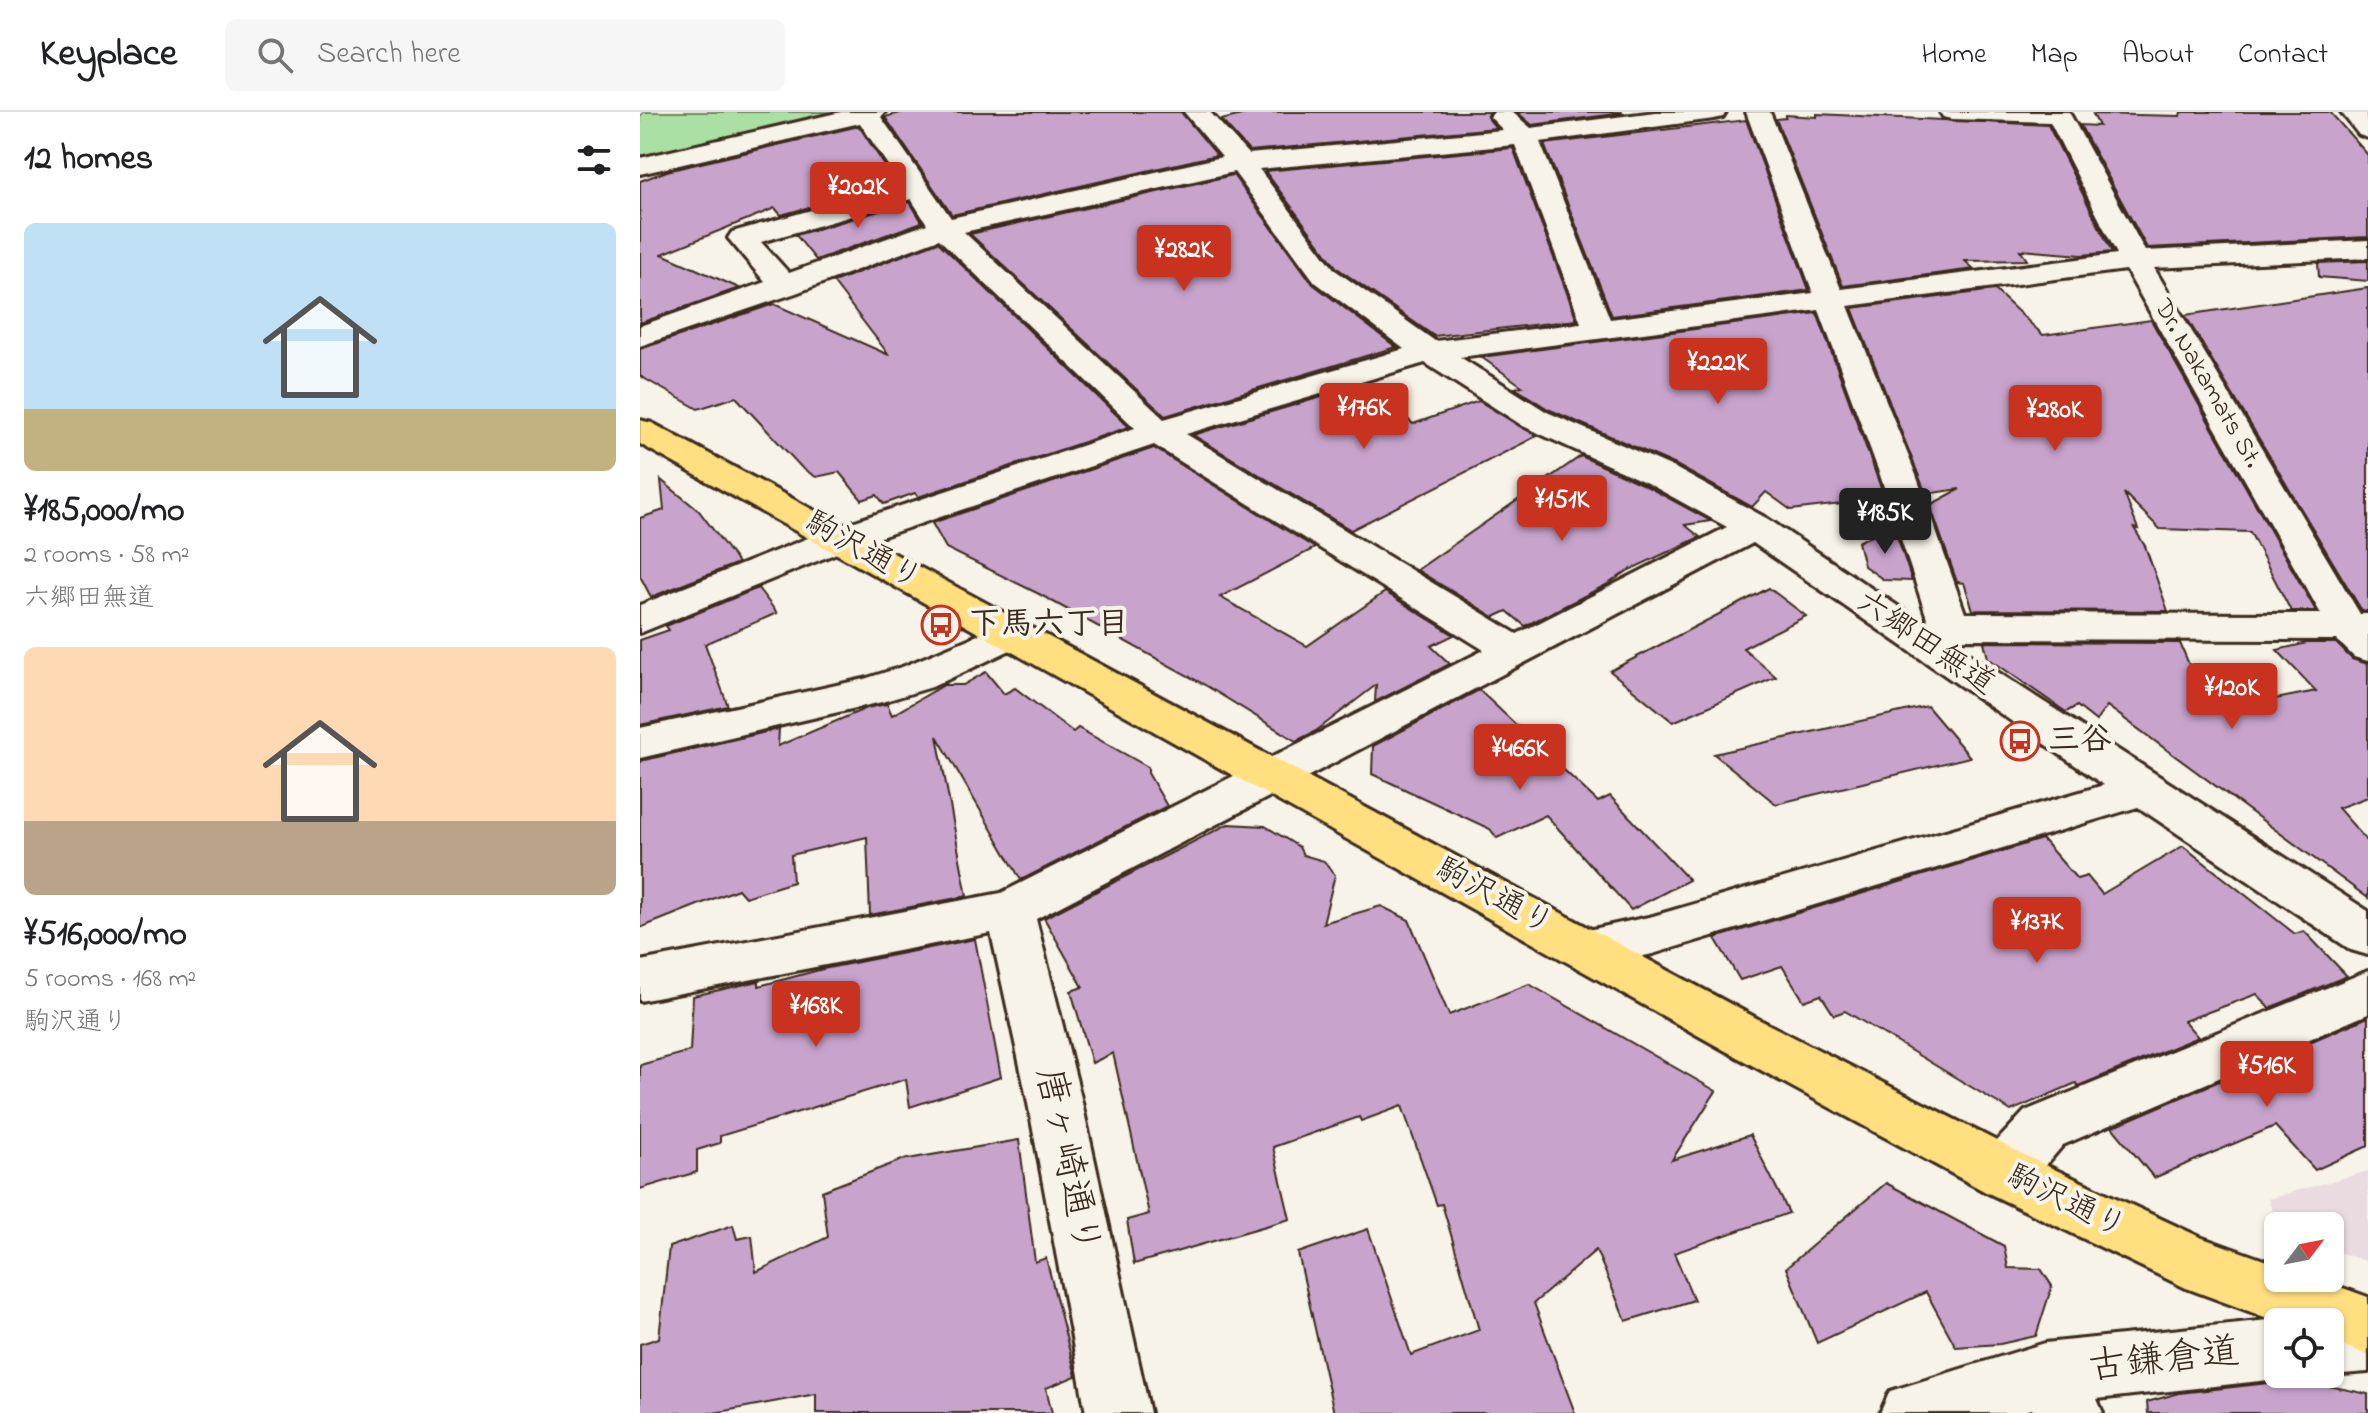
<!DOCTYPE html>
<meta charset="utf-8">
<style>
:root{--surface:#fff;--page:#f6f6f6;--text:#202124;--muted:#757577;--line:#e0e0e0;--accent:#c8321e}
body{margin:0;font-family:"Indie Flower","Klee One",sans-serif;background:var(--page);color:var(--text);height:100vh;display:flex;flex-direction:column;font-size:30px;white-space:nowrap}
*{box-sizing:border-box;margin:0}
p{font-size:26px;color:var(--muted)}
.icon{flex:none;width:44px;height:44px;fill:none;stroke:currentColor;stroke-width:2;stroke-linecap:round;stroke-linejoin:round}
.map{position:relative;flex:1;overflow:hidden}
.drawer{display:flex;flex-direction:column;background:var(--surface);width:640px}
.drawer>*{flex:none}
.needle{width:52px;rotate:58deg}
.controls{position:absolute;left:1624px;top:1100px;display:grid;gap:16px}
.controls a{display:grid;place-items:center;width:80px;height:80px;border-radius:12px;background:var(--surface);box-shadow:0 2px 6px #0004;font-size:40px}
.price{position:absolute;translate:-50% -68px;padding:0 18px;border-radius:8px;background:var(--accent);color:#fff;font-size:26px;line-height:52px;filter:drop-shadow(0 2px 4px #0008)}
.price::after{content:'';position:absolute;left:50%;top:48px;width:24px;height:18px;margin-left:-12px;background:inherit;clip-path:polygon(0 0,100% 0,50% 100%)}
.price.current{background:#222;color:#fff}
ul{padding:0;list-style:none}
li{display:grid;align-content:center;gap:16px;height:424px;padding:0 24px}
li span{display:grid;place-items:center;height:248px;border-radius:12px;color:#555}
li>.icon{margin-inline-start:auto}
span .icon{width:144px;height:144px;fill:#fffc;stroke-width:1}
li b{font-size:34px}
h2{display:flex;justify-content:space-between;align-items:center;height:96px;padding:0 24px;font-size:34px}
header{display:flex;align-items:center;gap:48px;box-sizing:border-box;height:112px;padding:0 40px;background:var(--surface);border-bottom:2px solid var(--line)}
header strong{font-size:38px}
nav{display:flex;gap:44px;margin-inline-start:auto;font-size:28px}
.search{width:560px;height:72px;background:var(--page);display:flex;align-items:center;gap:20px;box-sizing:border-box;padding:0 28px;border-radius:12px;color:var(--muted);font-size:30px}
main{display:flex;flex:1;min-height:0}
.map>svg:first-child{display:block}
.built{fill:#e9dbe0}
.green{fill:#aae0a3;stroke:#728560;stroke-width:2}
.building{fill:#c8a4cd;stroke:#3b2a1e;stroke-width:2}
.lines{fill:none;stroke-linecap:round;stroke-linejoin:round}
.minor-casing{stroke:#3b2a1e;stroke-width:6}
.major-casing{stroke:#3b2a1e;stroke-width:6}
.minor{fill:#f7f3e8;fill-rule:evenodd}
.major{fill:#ffdf80;fill-rule:evenodd}
.labels{text-anchor:middle;dominant-baseline:central;stroke-width:8;stroke-linejoin:round;paint-order:stroke}
.far-street-label{font-size:26px;fill:#3b2a1e;stroke:#f7f3e8}
.street-label{font-size:32px;fill:#3b2a1e;stroke:#f7f3e8}
.poi-label{font-size:32px;font-weight:bold;fill:#3b2a1e;stroke:#f7f3e8;text-anchor:start}
.near-street-label{font-size:38px;fill:#3b2a1e;stroke:#f7f3e8}
</style>
<header>
<strong>Keyplace</strong>
<div class="search"><svg class="icon" aria-label="search" viewBox="0 0 24 24"><circle cx="10" cy="10" r="6"/><path d="M15 15l6 6"/></svg>Search here</div>
<nav><a>Home</a><a>Map</a><a>About</a><a>Contact</a></nav>
</header>
<main>
<section class="drawer">
<h2>12 homes<svg class="icon" aria-label="filters" viewBox="0 0 24 24"><path d="M4 7h16M4 17h16"/><circle cx="9" cy="7" r="2"/><circle cx="15" cy="17" r="2"/></svg></h2>
<ul>
<li><span style="background:linear-gradient(#bfe0f5 75%,#c2b280 0)"><svg class="icon" aria-label="home" viewBox="0 0 24 24"><path d="M3 11l9-7 9 7M6 9v11h12V9"/></svg></span><div><b>¥185,000/mo</b><p>2 rooms · 58 m²</p><p>六郷田無道</p></div></li>
<li><span style="background:linear-gradient(#ffd9b3 70%,#b9a48a 0)"><svg class="icon" aria-label="home" viewBox="0 0 24 24"><path d="M3 11l9-7 9 7M6 9v11h12V9"/></svg></span><div><b>¥516,000/mo</b><p>5 rooms · 168 m²</p><p>駒沢通り</p></div></li>
</ul>
</section>
<div class="map">
<svg width="1728" height="1301" viewBox="0 0 1728 1301">
<rect width="100%" height="100%" fill="#f7f3e8"/>
<filter id="ink" filterUnits="userSpaceOnUse"><feTurbulence type="fractalNoise" baseFrequency=".0125" numOctaves="2"/><feDisplacementMap in="SourceGraphic" scale="16" xChannelSelector="R" yChannelSelector="G"/><feConvolveMatrix kernelMatrix="1 2 1 2 8 2 1 2 1" color-interpolation-filters="sRGB"/></filter>
<g filter="url(#ink)">
<path class="built" d="M1728 1059V1150L1690 1137V1114H1638L1628 1087Z"/>
<path class="green" d="M4 0H206L0 49V4Z"/>
<g class="building">
<path d="M264 0H541L577 43 312 103 245 5Z"/>
<path d="M614 0H850L847 5 856 16 609 39 581 8Z"/>
<path d="M877 0H981L982 1 892 13Z"/>
<path d="M1541 0H1690L1728 43V125L1507 136 1440 13 1459 14 1453 2 1540 4Z"/>
<path d="M1177 2 1408 13 1472 140 1442 143 1380 138 1387 148 1325 149 1334 157 1203 174 1136 7 1146 6V3L1177 5Z"/>
<path d="M1106 8 1169 178 972 204 904 32Z"/>
<path d="M219 14 256 71 141 103 135 96 22 142 99 176 0 211V69L27 59Z"/>
<path d="M873 36 937 208 794 224 697 156 625 59Z"/>
<path d="M593 63 673 172 756 235 525 304 330 122Z"/>
<path d="M270 90 282 110 176 148 156 123Z"/>
<path d="M298 130 489 315 278 385 275 381 244 392 237 383 222 388 199 360 176 365 162 356 96 285 58 297 0 264V237L134 192 249 243 193 170Z"/>
<path d="M1728 149V169L1679 165 1678 151Z"/>
<path d="M1728 176V499H1722L1545 203Z"/>
<path d="M1355 178 1403 223 1511 208 1676 499H1651L1610 420 1520 417 1484 381 1498 417 1494 416 1505 434 1528 499 1333 498 1324 471 1317 470 1290 393 1320 377 1286 382 1212 196Z"/>
<path d="M1177 201 1245 387 1151 398 1126 380 1112 395 1036 353 908 297 875 276 882 274 841 245Z"/>
<path d="M729 271 773 312 839 289 897 324 711 418 553 323Z"/>
<path d="M514 336 675 436 580 485 667 534 745 480 814 523 791 534 810 552 735 590 736 573 676 619 656 629 565 573 399 482 306 436 292 411Z"/>
<path d="M941 344 1008 375 1071 409 1045 413 1060 425 989 458 968 472 885 514 867 499 854 505 777 458Z"/>
<path d="M21 368 59 399 98 451 11 485 0 464V406L24 398Z"/>
<path d="M1253 412 1272 469 1244 468 1224 454 1218 430Z"/>
<path d="M118 476 137 501 65 532 88 594 0 613V528L29 518 26 514Z"/>
<path d="M1129 476 1166 504 1103 536 1136 565 1033 610 970 559Z"/>
<path d="M1344 530 1540 531 1550 555 1590 596 1676 579 1637 538 1667 531H1696L1712 547 1728 552V685L1698 696 1728 730V786L1467 594 1456 609 1437 594 1426 600 1348 546Z"/>
<path d="M346 560 364 582 375 576 433 620 438 616 508 655V661L527 694 381 768 297 624 327 784 230 803 227 725 151 743 153 770 105 785 98 777 0 816V649L139 617 138 634 227 596 247 592 252 603 304 573H323Z"/>
<path d="M839 578 958 690 970 684 1049 768 991 798 906 703 857 726 850 717 732 662 733 634Z"/>
<path d="M1287 594 1330 645 1136 692 1074 642Z"/>
<path d="M588 712 625 714 659 735 663 743 684 749 695 763 683 811 741 794 769 808 809 903 889 872 1076 979 1032 1048 1110 1023 1149 1101 1034 1141 1054 1188 986 1209 956 1138 894 1191 935 1301H694L658 1141 728 1117 771 1243 839 1218 802 1092 797 1093 762 994 721 1009 719 1005 633 1035 650 1107 494 1152 487 1108 509 1102 473 941 452 951 431 879 443 875 404 806Z"/>
<path d="M1402 727 1437 767 1447 764 1462 782 1543 734 1655 822 1664 819 1707 864 1629 896 1617 882 1544 909 1558 925 1438 974 1436 971 1371 999 1205 899 1194 903 1181 883 1164 889 1142 854 1100 868 1075 826Z"/>
<path d="M335 827 361 965 270 995 266 967 80 1024V1031L57 1038V1060L0 1077V953L50 939 53 884 119 869V874L183 857Z"/>
<path d="M1728 905V1034L1675 1058 1635 1014 1514 1066 1472 1015 1591 964 1598 971 1670 940 1663 933Z"/>
<path d="M379 1028 395 1150 406 1146 436 1264 406 1276 412 1301H176V1282L74 1301H0V1232L19 1226 29 1135 93 1113 97 1127 112 1124 116 1160 188 1125 182 1079 262 1048Z"/>
<path d="M1246 1071 1364 1134 1368 1156 1401 1157 1412 1174 1396 1224 1360 1232 1316 1235 1286 1180 1177 1231 1146 1156Z"/>
<path d="M1650 1266 1728 1282V1301H1508L1507 1290 1539 1281 1638 1270Z"/>
</g>
<g class="lines">
<g class="minor-casing">
<g id="minor">
<path d="M201 0H245L241 5 311 106 582 45 544 0H570L608 42 863 18 850 5 854 0H872L891 16 1015 0H1086L1083 5 1074 7 900 30 970 207 1173 181 1106 0H1130L1201 177 1477 142 1410 10 1312 7 1303 5 1300 0H1429L1505 139 1728 128V146L1514 156 1720 502H1728V549L1714 545 1697 528 1316 527 1311 530 1728 799V843L1711 838 1498 695 1013 842 947 856 930 850 922 836 930 822 1013 804 1464 673 1113 431 396 807 441 986 510 1301H446L387 986 351 821 0 889V849L361 781 844 538 514 333 214 434 0 521V493L188 418 495 316 299 127 156 181 0 234V214L125 170 88 126 92 120 261 73 220 11 0 62V46ZM875 33 941 211 795 229 695 158 619 57ZM594 60 675 170 764 237 524 307 324 120ZM271 87 287 112 149 161 121 130ZM1486 158 1681 502 1325 501 1276 363 1208 194ZM1179 198 1240 363 1288 509 1283 511 1128 407 1035 356 907 300 820 245ZM785 251 883 314 1009 372 1087 415 877 522 546 322Z"/>
<path d="M1701 0H1726L1728 26 1719 23Z"/>
<path d="M371 509 385 513 391 522 385 531 292 575 242 590 0 646V616L224 567 262 555Z"/>
<path d="M1728 859V902L1423 1033 1384 1079 1364 1086 1344 1079 1336 1061 1344 1043 1385 999Z"/>
<path d="M1728 1200V1260L1690 1263 1687 1262H1690V1210H1673L1690 1203Z"/>
<path d="M1638 1207 1646 1210H1638V1262H1651L1638 1267 1457 1287 1463 1301H1394L1392 1297 1378 1301H1240L1250 1279 1405 1231Z"/>
</g>
</g>
<g class="major-casing">
<path id="major" d="M0 308 12 311 1120 908 1384 1043 1560 1125 1638 1153V1166H1675L1728 1185V1243L1690 1229V1210H1638L1546 1176 1344 1079 1084 938 0 332Z"/>
</g>
<use href="#minor" class="minor"/>
<use href="#major" class="major"/>
</g>
</g>
<defs>
<g id="bus-ring" transform="scale(2)"><circle r="9.5" fill="#f7f3e8" stroke="#c8321e" stroke-width="1.5"/><path d="M-5-6H5V4H4V6H2V4H-2V6H-4V4H-5ZM-3.5-4V0h7V-4ZM-3.5 1.2v1.5H-2V1.2ZM2 1.2v1.5H3.5V1.2Z" fill="#c8321e"/></g>
</defs>
<g fill-rule="evenodd">
<use href="#bus-ring" x="301" y="513"/>
<use href="#bus-ring" x="1380" y="629"/>
</g>
<g class="labels">
<g class="far-street-label">
<text transform="translate(1567 272) rotate(60)">Dr. Nakamats St.</text>
</g>
<g class="street-label">
<text transform="translate(223 440) rotate(29)">駒沢通り</text>
<text transform="translate(1285 532) rotate(34)">六郷田無道</text>
<text transform="translate(854 786) rotate(28)">駒沢通り</text>
<text transform="translate(1426 1091) rotate(26)">駒沢通り</text>
</g>
<g class="poi-label">
<text x="329" y="513">下馬六丁目</text>
<text x="1408" y="629">三谷</text>
</g>
<g class="near-street-label">
<text transform="translate(426 1049) rotate(78)">唐ヶ崎通り</text>
<text transform="translate(1524 1249) rotate(-6)">古鎌倉道</text>
</g>
</g>
</svg>
<div class="controls">
<a><svg class="needle" viewBox="-14 -14 28 28"><path d="M0-13l5 13h-10z" fill="#e53935"/><path d="M0 13l5-13h-10z" fill="#757577"/></svg></a>
<a><svg class="icon" aria-label="locate" viewBox="0 0 24 24"><circle cx="12" cy="12" r="6"/><path d="M12 2v4M12 18v4M2 12h4M18 12h4"/></svg></a>
</div>
<b class="price" style="left:218px;top:118px">¥202K</b>
<b class="price" style="left:544px;top:181px">¥282K</b>
<b class="price" style="left:1078px;top:294px">¥222K</b>
<b class="price" style="left:724px;top:339px">¥176K</b>
<b class="price" style="left:1415px;top:341px">¥280K</b>
<b class="price" style="left:922px;top:431px">¥151K</b>
<b class="price current" style="left:1245px;top:444px">¥185K</b>
<b class="price" style="left:1592px;top:619px">¥120K</b>
<b class="price" style="left:880px;top:680px">¥466K</b>
<b class="price" style="left:1397px;top:853px">¥137K</b>
<b class="price" style="left:176px;top:937px">¥168K</b>
<b class="price" style="left:1627px;top:997px">¥516K</b>
</div>
</main>
